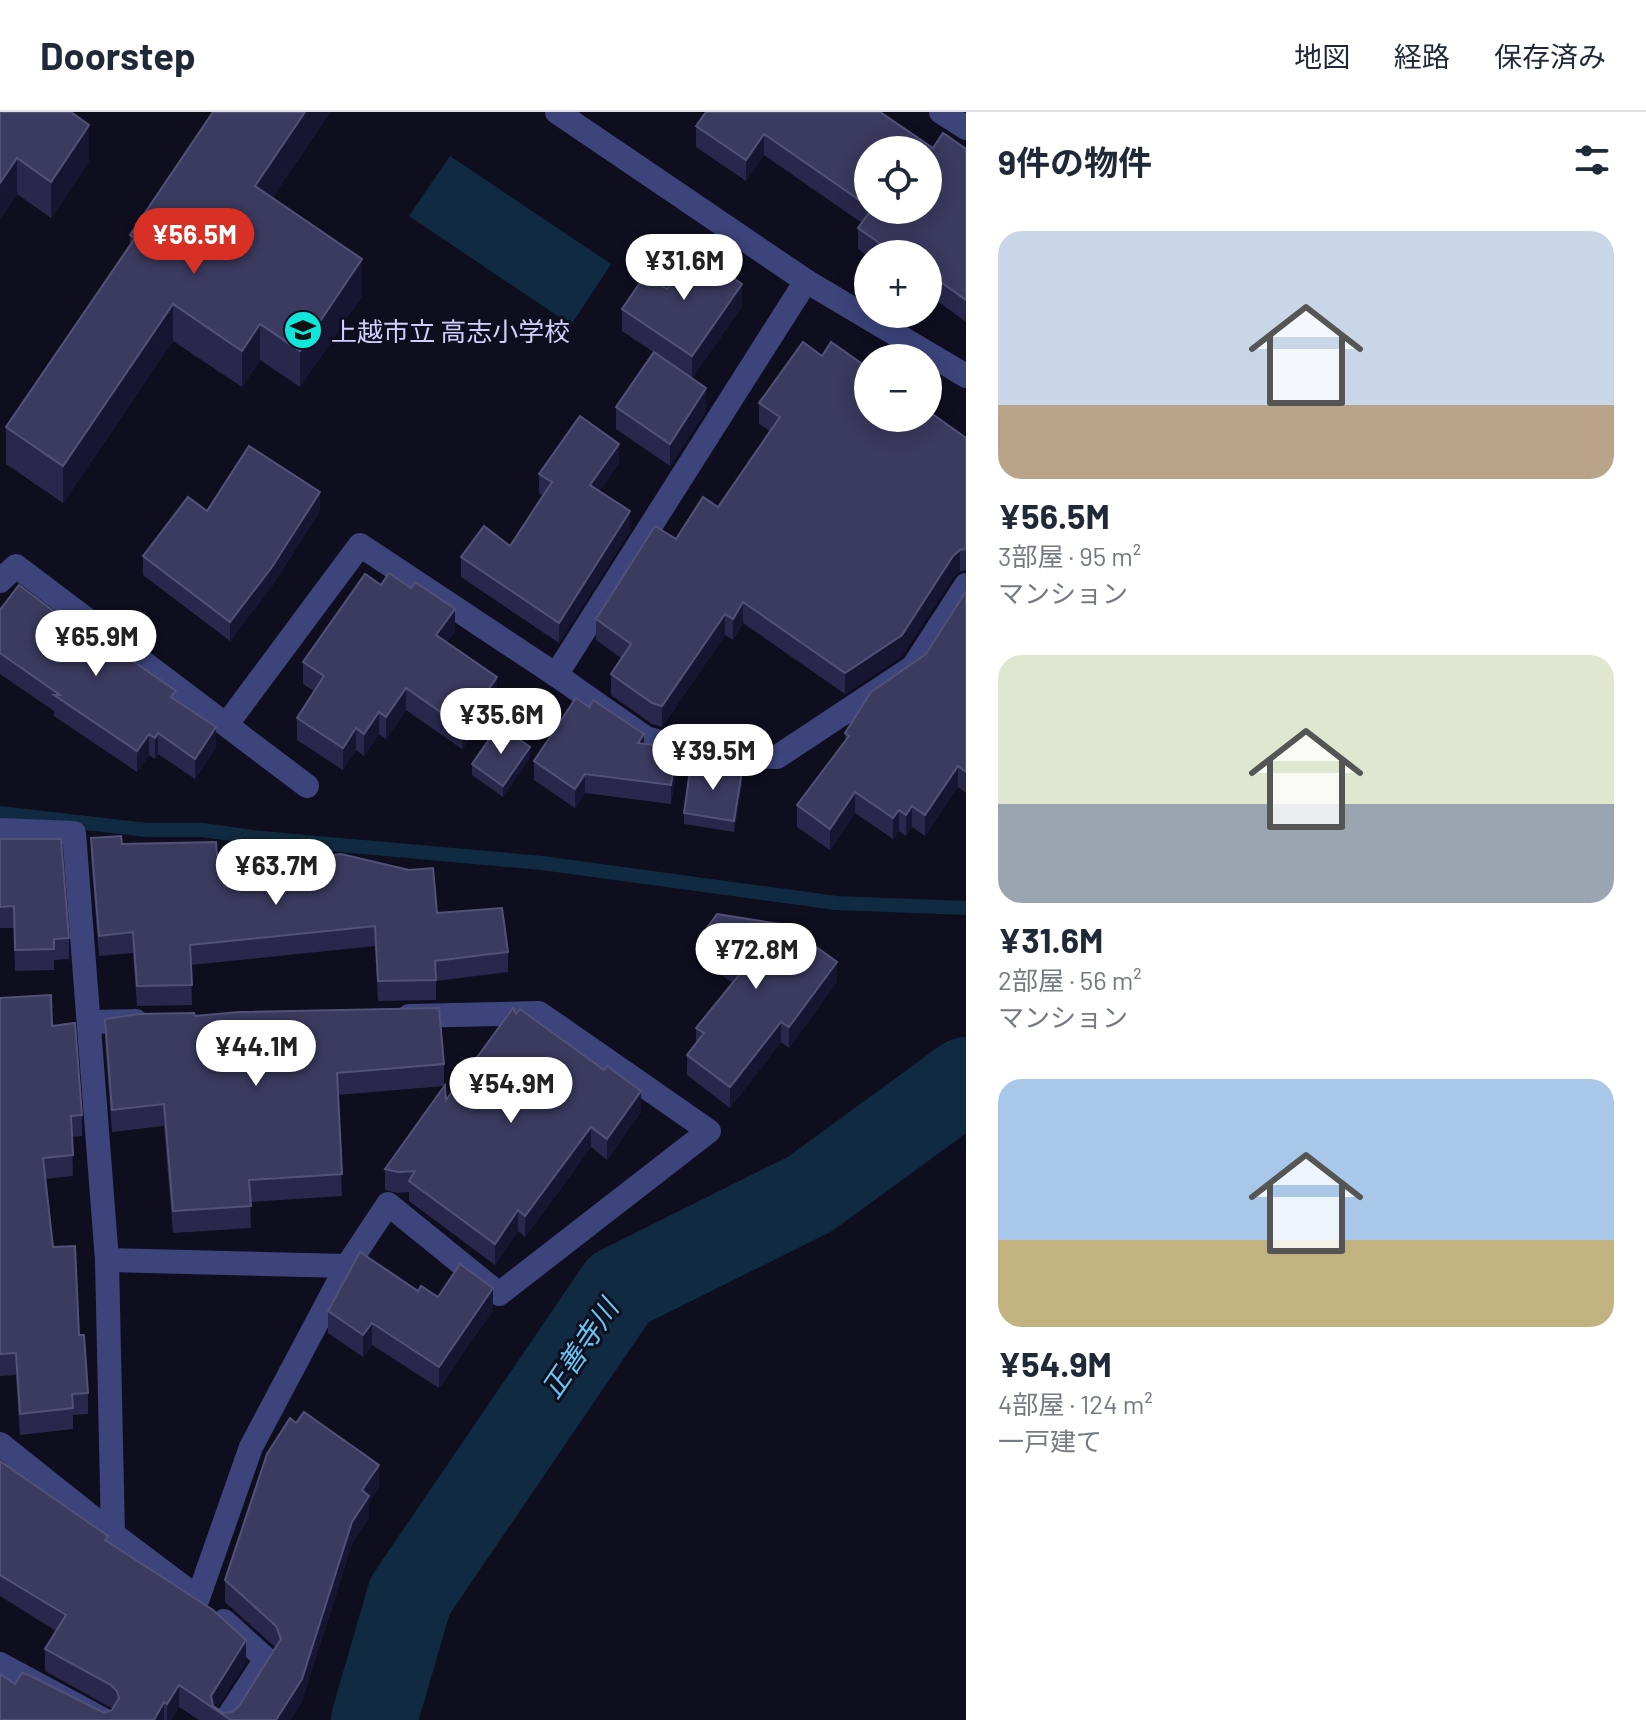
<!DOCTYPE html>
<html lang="ja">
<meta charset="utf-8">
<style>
:root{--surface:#fff;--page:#f2f2f3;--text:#1f2937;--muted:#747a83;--line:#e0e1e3;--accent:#d93025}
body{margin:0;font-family:Barlow,"Noto Sans JP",sans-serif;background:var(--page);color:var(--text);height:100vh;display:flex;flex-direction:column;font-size:30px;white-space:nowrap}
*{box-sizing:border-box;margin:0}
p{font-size:26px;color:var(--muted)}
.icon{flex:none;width:44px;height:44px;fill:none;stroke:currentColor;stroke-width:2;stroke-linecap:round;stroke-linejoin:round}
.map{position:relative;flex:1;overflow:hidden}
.drawer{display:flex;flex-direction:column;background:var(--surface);width:680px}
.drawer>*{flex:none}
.fabs{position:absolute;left:854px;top:24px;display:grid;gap:16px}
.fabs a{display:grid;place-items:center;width:88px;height:88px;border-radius:50%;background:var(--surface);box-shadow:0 4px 20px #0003;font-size:40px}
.price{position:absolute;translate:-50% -68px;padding:0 18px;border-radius:28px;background:#fff;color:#222;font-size:26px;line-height:52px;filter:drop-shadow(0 2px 4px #0008)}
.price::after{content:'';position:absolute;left:50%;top:48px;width:24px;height:18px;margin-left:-12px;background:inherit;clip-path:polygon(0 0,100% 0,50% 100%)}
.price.active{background:var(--accent);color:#fff}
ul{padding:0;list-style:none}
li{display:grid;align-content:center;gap:16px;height:424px;padding:0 32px}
li span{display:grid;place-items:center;height:248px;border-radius:24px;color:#555}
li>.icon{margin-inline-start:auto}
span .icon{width:144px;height:144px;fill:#fffc;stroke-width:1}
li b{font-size:34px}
h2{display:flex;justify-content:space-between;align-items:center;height:96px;padding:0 32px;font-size:34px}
header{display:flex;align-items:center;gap:48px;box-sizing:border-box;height:112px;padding:0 40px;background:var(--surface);border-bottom:2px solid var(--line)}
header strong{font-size:38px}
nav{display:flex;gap:44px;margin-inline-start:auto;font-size:28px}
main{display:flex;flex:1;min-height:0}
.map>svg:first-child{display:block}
.water{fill:#102b41}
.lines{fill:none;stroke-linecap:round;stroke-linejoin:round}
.stream{stroke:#102b41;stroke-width:14}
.river{stroke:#102b41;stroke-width:86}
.minor{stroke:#3c447b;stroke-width:24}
.wall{fill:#29284c;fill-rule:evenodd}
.shaded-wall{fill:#171632}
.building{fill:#3b3a5f;stroke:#525278;stroke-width:2}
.labels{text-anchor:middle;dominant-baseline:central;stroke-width:6;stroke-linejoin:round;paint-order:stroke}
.poi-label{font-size:26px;fill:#cfd1fc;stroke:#0e0e1f;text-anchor:start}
.water-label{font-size:28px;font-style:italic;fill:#65c8f4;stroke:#0e0e1f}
</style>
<header>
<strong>Doorstep</strong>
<nav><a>地図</a><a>経路</a><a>保存済み</a></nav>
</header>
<main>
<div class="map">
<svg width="966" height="1608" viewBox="0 0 966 1608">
<rect width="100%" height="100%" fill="#0e0e1f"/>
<path class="water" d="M450 44 611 152 571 213 409 104Z"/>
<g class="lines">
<path class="stream" d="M0 701 147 718H203L252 725 542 751 836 791 966 796"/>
<path class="river" d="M374 1608 410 1484 619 1177 810 1082 966 968"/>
<g class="minor">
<path d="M557 0 806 169 966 264"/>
<path d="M941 0 966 16"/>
<path d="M0 469 16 454 307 674"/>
<path d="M556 563 806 169"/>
<path d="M227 612 360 433 556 563 646 626 708 643 777 645 913 555 966 473"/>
<path d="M0 718 74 721 107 1148 113 1422 0 1332"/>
<path d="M90 910 136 909"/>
<path d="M107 1148 347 1154"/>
<path d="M113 1422 198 1486 251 1335 347 1154 388 1092 499 1182 709 1019 539 901 409 904"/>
<path d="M224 1509 266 1547 226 1608"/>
<path d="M0 1552 104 1608"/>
</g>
</g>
<g class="wall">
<path d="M0 0 89 49 51 106 17 82 0 107Z"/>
<path d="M213 0H330L272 86 362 184 300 275 260 248 242 275 173 229 63 391 6 352V315L130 133V123Z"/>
<path d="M696 14 933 36 966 37V210L928 182V142H868V144L858 137V116L862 111 764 43 746 69 696 35ZM868 38 928 98H868Z"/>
<path d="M667 177 742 194 692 266 622 219V197Z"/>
<path d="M822 244 966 326V458L960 459 953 465 902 544 845 582 743 511 733 528 725 523 662 615 652 612 611 583V562L621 546 596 528V507L676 427 718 395 770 319 759 312V291Z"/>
<path d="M616 295 706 298 670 354 616 317Z"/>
<path d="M619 351 599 379 630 419 559 531 461 465V445L510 434 543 384 539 381V362Z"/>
<path d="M207 399H320L272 474 230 529 143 463V444Z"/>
<path d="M966 479V681L958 675 925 724 912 715 906 724 899 719 893 727 855 701 830 738 797 715V693L845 629V621L926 542Z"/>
<path d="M0 498 107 539 176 588 216 636 195 667 158 642 155 647 149 643 137 660 54 604V599L0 562Z"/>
<path d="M455 519 447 530 497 587 462 637 406 598 386 627 379 622 364 644 356 638 343 658 297 628V606L314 579 303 572V550Z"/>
<path d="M644 632 677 655 671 692 585 681 575 696 534 668V649Z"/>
<path d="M530 646 503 685 472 663V652Z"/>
<path d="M742 671 734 720 684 712V701Z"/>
<path d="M91 726 122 732 217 743 261 751 437 801 508 840V860L436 869V888L378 889 375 834 191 853 192 893 137 894 133 841 99 844 91 746Z"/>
<path d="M0 727 69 826V847L54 848V858L15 859 14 816H0Z"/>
<path d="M699 827 837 870 789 936 781 930 730 996 687 963V943L696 931V916L733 871 699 848Z"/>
<path d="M0 886 52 914 82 1003V1024L72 1025 73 1064 45 1067 53 1135 79 1223 88 1281V1302L73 1303V1317L20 1323 16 1263 0 1264Z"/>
<path d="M516 902 641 1000 607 1048 591 1035 525 1125 518 1119 495 1153 409 1089V1080L398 1081 385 1078V1057L446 988Z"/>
<path d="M195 904 444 952V974L338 983 342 1084 250 1090 251 1116 173 1121 164 1014 112 1020 105 928V907Z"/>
<path d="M418 1179 493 1198 439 1276 372 1233 363 1245 328 1221V1199Z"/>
<path d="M0 1349 108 1430 246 1550 217 1596 224 1601 232 1600 239 1594 276 1536 225 1490V1468L379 1375 369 1390V1406L352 1432 302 1589 290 1608H199L179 1595 171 1608H0L15 1572 104 1601 112 1598 113 1597 45 1559V1537L56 1519 0 1484Z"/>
</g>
<g class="shaded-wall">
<path d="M305 0H330L255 111V74Z"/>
<path d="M89 13V49L51 106V70Z"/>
<path d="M764 22V43L746 69V48Z"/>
<path d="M17 46V82L0 107V71Z"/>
<path d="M362 147V184L300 275V239Z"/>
<path d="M742 172V194L692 266V244Z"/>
<path d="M173 192V229L63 391V354Z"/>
<path d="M260 212V248L242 275V239Z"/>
<path d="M706 276V298L670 354V332Z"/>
<path d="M619 332V351L590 393V373Z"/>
<path d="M320 380V399L272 474 230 529V510Z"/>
<path d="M630 399V419L559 531V511Z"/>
<path d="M960 438V459L953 465 902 544 845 582V561Z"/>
<path d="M743 490V511L733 528V507Z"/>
<path d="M455 497V519L436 545V523Z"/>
<path d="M725 502V523L662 615V594Z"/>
<path d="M497 565V587L462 637V615Z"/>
<path d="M406 576V598L386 627V605Z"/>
<path d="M379 600V622L364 644V622Z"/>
<path d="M216 615V636L195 667V647Z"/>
<path d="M356 616V638L343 658V636Z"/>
<path d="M158 621V642L155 647V626Z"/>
<path d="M149 622V643L137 660V639Z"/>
<path d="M644 622V641L638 631Z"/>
<path d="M530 635V646L503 685V674Z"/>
<path d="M677 636V655L671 692V673Z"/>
<path d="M958 654V675L925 724V703Z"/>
<path d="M742 659V671L734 720V709Z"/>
<path d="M585 662V681L575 696V677Z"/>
<path d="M855 680V701L830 738V717Z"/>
<path d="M912 694V715L906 724V703Z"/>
<path d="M899 698V719L893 727V706Z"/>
<path d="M837 850V870L789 936V915Z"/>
<path d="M781 910V930L730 996V975Z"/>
<path d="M641 979V1000L607 1048V1027Z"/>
<path d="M591 1015V1035L525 1125V1104Z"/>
<path d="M518 1098V1119L495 1153V1132Z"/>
<path d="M493 1176V1198L439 1276V1255Z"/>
<path d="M372 1211V1233L363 1245V1223Z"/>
<path d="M379 1353V1375L369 1390V1406L352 1432 302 1589 290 1608H276L362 1378Z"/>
<path d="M246 1528V1550L216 1598 211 1595V1584Z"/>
<path d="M179 1573V1595L171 1608H167V1592Z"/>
<path d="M164 1590V1608H154Z"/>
</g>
<g class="building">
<path d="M0 0H71L89 13 51 70 17 46 0 71Z"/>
<path d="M213 0H305L255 74 362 147 300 239 260 212 242 239 173 192 63 354 6 315 135 126 130 123Z"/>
<path d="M706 0H880L933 36 943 21 966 37V188L928 161V142H895L858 116 871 98H928V38H868V94L764 22 746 48 696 14Z"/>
<path d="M693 138 742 172 692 244 622 197 646 162 667 177Z"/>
<path d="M803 230 822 244 831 230 868 256V306H928V299L966 326V437L960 438 953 444 902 523 845 561 743 490 733 507 725 502 662 594 652 591 611 562 631 532 596 507 655 414 676 427 703 385 718 395 780 305 759 291Z"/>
<path d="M654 240 706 276 670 332 616 295Z"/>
<path d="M580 304 619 332 590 373 630 399 559 511 461 445 484 414 510 434 552 370 539 362Z"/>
<path d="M249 334 320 380 272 455 230 510 143 444 188 385 207 399Z"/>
<path d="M389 461 411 476 415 470 455 497 436 523 497 565 462 615 406 576 386 605 379 600 364 622 356 616 343 636 297 606 324 564 303 550 365 462 381 473Z"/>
<path d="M19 473 107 539 111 534 176 579 171 585 216 615 195 647 158 621 155 626 149 622 137 639 54 583H60L0 541V498Z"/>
<path d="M966 479V660L958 654 925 703 912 694 906 703 899 698 893 706 855 680 830 717 797 693 849 624 845 621 871 580 926 542Z"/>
<path d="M576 586 589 595 593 588 644 622 638 631 677 636 671 673 585 662 575 677 534 649Z"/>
<path d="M499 613 530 635 503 674 472 652Z"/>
<path d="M691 651 742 659 734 709 684 701Z"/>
<path d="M121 724 122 732 216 730 217 743 259 739 261 751 341 742 409 758 433 756 437 801 502 796 508 840 435 849 436 868 378 869 375 814 190 833 192 873 137 874 133 820 99 824 91 726Z"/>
<path d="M0 727H61L69 826 54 827V837L15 838 14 794 0 795Z"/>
<path d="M717 802 786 813 837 850 789 915 781 910 730 975 687 943 704 921 696 916 744 857 699 827Z"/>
<path d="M51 883 52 914 75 911 82 1003 71 1004 73 1043 43 1046 53 1135 75 1134 79 1223H84L88 1281 72 1282 73 1296 20 1302 16 1241 0 1242V886Z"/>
<path d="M439 896 444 952 337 961 342 1062 249 1068 251 1094 173 1099 164 992 112 998 105 907 139 902 194 901 195 904 239 900Z"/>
<path d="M513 896 516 902 520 897 604 958 607 954 641 979 607 1027 591 1015 525 1104 518 1098 495 1132 409 1069 415 1059 398 1060 385 1057 445 973 446 988Z"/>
<path d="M360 1140 418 1179 421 1174 438 1185 460 1152 493 1176 439 1255 372 1211 363 1223 328 1199Z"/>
<path d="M304 1300 379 1353 362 1378 369 1384 352 1410 302 1567 276 1608H231L179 1573 167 1592 164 1590 154 1608H0V1562L15 1572 22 1561 29 1563 104 1601 112 1598 119 1586 117 1579 111 1573 45 1537 66 1503 0 1463V1349L108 1424 105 1428 213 1498 246 1528 211 1584 213 1594 224 1601 232 1600 239 1594 281 1527 276 1514 225 1468 267 1342 290 1306 296 1311Z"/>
</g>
<defs>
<g id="school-disc" transform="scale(2)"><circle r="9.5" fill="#10e7db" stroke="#0e0e1f"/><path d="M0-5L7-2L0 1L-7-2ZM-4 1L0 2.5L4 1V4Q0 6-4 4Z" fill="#111"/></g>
</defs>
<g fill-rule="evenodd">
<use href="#school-disc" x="303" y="218"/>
</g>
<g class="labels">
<g class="poi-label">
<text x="331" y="218">上越市立 高志小学校</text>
</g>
<g class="water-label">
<text transform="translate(579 1236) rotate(-56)">正善寺川</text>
</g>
</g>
</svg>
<div class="fabs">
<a><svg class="icon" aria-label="locate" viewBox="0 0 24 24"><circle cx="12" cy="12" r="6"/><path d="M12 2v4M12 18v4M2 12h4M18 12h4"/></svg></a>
<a>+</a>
<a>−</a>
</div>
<b class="price active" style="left:194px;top:164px">¥56.5M</b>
<b class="price" style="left:684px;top:190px">¥31.6M</b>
<b class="price" style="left:96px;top:566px">¥65.9M</b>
<b class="price" style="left:501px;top:644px">¥35.6M</b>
<b class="price" style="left:713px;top:680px">¥39.5M</b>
<b class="price" style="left:276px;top:795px">¥63.7M</b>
<b class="price" style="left:756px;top:879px">¥72.8M</b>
<b class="price" style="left:256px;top:976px">¥44.1M</b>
<b class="price" style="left:511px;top:1013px">¥54.9M</b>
</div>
<section class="drawer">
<h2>9件の物件<svg class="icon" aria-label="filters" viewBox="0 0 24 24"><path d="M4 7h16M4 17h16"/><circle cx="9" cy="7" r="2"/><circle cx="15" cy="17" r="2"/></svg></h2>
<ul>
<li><span style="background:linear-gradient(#c9d6e8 70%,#b9a48a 0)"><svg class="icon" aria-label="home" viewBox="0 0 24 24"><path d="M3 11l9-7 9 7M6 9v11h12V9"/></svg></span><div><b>¥56.5M</b><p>3部屋 · 95 m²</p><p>マンション</p></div></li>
<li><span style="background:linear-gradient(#dfe7d0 60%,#9aa5b1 0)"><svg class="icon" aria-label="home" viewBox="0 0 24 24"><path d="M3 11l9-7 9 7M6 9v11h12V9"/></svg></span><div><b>¥31.6M</b><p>2部屋 · 56 m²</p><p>マンション</p></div></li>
<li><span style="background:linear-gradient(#a9c7e8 65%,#c2b280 0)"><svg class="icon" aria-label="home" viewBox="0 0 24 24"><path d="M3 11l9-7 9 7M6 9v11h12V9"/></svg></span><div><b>¥54.9M</b><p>4部屋 · 124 m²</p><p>一戸建て</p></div></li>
</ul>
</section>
</main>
